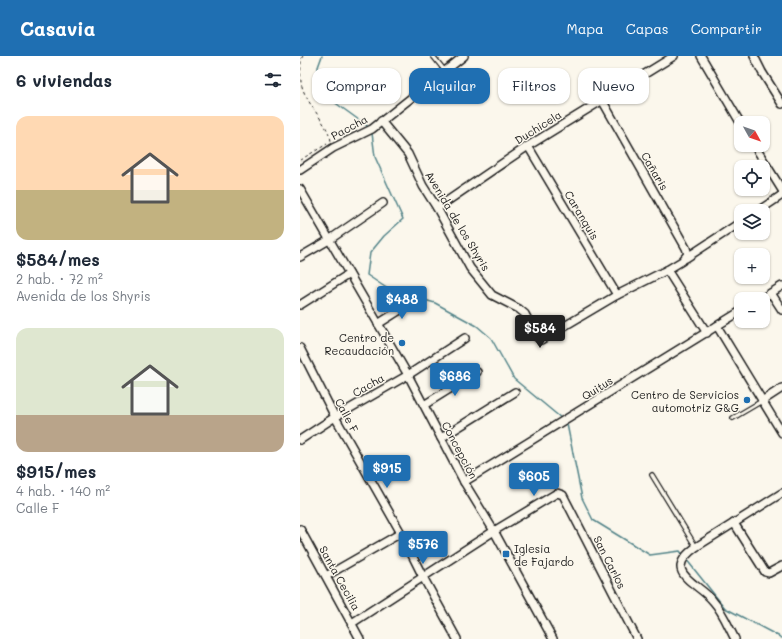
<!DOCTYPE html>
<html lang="es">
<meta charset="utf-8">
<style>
:root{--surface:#fff;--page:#f2f2f3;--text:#1f2937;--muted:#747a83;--accent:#1f6fb2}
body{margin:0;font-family:Mali,sans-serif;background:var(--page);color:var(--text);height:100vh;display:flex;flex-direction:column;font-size:15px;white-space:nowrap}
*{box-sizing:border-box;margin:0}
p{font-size:13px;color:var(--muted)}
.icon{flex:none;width:22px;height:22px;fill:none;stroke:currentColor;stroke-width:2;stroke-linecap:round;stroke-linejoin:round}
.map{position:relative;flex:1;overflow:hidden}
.sheet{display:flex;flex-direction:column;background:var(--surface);width:300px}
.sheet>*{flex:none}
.hud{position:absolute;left:12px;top:12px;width:380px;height:36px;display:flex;gap:8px}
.needle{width:26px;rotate:130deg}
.tools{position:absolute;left:434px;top:60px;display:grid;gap:8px}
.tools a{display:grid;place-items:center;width:36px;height:36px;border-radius:8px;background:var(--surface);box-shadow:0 1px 3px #0004;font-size:20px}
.price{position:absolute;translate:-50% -34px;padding:0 9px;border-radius:4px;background:var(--accent);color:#fff;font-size:13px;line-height:26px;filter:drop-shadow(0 1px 2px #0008)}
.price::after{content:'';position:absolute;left:50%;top:24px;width:12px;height:9px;margin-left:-6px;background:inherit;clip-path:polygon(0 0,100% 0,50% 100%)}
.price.on{background:#222;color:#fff}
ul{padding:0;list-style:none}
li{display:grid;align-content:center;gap:8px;height:212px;padding:0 16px}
li span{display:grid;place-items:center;height:124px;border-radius:12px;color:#555}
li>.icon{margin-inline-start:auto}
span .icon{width:72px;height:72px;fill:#fffc;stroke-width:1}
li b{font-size:17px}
h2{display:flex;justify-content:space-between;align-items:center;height:48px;padding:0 16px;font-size:17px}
.tag{padding:0 14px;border-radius:12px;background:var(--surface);box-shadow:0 1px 3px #0004;font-size:14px;line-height:36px}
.tag.on{background:var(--accent);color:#fff}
header{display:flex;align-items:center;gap:24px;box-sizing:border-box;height:56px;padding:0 20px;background:var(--accent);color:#fff}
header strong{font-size:19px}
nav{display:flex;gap:22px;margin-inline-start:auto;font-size:14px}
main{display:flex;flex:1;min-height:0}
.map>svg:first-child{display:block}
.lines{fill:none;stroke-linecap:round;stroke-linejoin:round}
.stream{stroke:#538489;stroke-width:1.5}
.lane-casing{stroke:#1c1c1c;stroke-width:6}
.street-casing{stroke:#1c1c1c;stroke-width:10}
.path{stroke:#1c1c1c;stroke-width:1;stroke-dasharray:3 3;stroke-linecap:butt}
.lane{stroke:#fbf7ec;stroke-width:3.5}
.street{stroke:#fbf7ec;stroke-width:7}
.poi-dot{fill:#1f6fb2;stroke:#fbf7ec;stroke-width:1.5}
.labels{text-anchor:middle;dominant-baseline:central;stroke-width:3;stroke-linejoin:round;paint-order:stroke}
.street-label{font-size:11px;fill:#1c1c1c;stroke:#fbf7ec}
.poi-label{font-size:11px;fill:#1c1c1c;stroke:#fbf7ec;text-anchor:end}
</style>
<header>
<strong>Casavia</strong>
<nav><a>Mapa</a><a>Capas</a><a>Compartir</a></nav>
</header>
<main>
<section class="sheet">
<h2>6 viviendas<svg class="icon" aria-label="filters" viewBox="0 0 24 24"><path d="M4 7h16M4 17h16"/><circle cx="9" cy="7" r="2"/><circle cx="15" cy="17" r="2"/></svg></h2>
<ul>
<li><span style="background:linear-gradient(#ffd9b3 60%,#c2b280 0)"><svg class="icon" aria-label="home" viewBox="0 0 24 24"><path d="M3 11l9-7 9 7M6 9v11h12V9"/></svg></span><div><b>$584/mes</b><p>2 hab. · 72 m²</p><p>Avenida de los Shyris</p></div></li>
<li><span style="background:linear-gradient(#dfe7d0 70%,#b9a48a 0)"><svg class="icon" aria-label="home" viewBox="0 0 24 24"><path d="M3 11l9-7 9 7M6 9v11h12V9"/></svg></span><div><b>$915/mes</b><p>4 hab. · 140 m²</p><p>Calle F</p></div></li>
</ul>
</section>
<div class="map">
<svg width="482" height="583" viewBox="0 0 482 583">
<rect width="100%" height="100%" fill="#fbf7ec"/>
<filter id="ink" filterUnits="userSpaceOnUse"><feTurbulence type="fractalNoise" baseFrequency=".025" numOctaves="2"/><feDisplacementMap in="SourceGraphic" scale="8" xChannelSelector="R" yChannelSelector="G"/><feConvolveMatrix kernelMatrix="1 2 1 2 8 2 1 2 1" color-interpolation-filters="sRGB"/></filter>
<g filter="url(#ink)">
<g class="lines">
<g class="stream">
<path d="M22 0 18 11 19 35 70 72"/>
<path d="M72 77 75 101 103 163 84 180 70 197 67 219 88 233 114 241"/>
<path d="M118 242 135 247 177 270 191 282 214 323 261 362"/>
<path d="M266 366 267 368 282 442 293 464 350 499 380 495 383 499"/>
<path d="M386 503 425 552 482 582"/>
</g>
<g class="lane-casing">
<g id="lane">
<path d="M133 0 145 15"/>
<path d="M433 362 462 345"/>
<path d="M352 419 396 491"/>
</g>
</g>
<g class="street-casing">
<g id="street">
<path d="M401 0 441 68"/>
<path d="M454 0 462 16 482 48"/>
<path d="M81 65 108 98 123 130 137 152 170 212 192 239 219 253 225 258 237 281 241 284 317 239 367 214 382 205 388 198 386 192 302 44"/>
<path d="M454 89 482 134"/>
<path d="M228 90 317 239"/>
<path d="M0 114 33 92 72 73 164 0"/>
<path d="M0 133 108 319 164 426 194 475 253 583"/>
<path d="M137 152 228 90 374 0"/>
<path d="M458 155 482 139"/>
<path d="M0 201 29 184 83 147"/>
<path d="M386 202 441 166"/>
<path d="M367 214 407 277"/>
<path d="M471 237 482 254"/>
<path d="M461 243 482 230"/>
<path d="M0 249 49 218"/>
<path d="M78 268 116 244"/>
<path d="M417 270 482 377"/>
<path d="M0 292 35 361 101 477 123 521 157 583"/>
<path d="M462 345 482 332"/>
<path d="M124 349 177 316"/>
<path d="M141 382 215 336"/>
<path d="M0 384 35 361 108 319 165 282"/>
<path d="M164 426 441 255"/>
<path d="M434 467 465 516 469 517 482 510"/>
<path d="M0 473 60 583"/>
<path d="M26 520 101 477"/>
<path d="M52 567 194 475 257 437 263 439 337 583"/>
<path d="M435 583C428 570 423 556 413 545 398 526 360 517 396 491L482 437"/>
</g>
</g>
<g class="path">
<path d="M3 0 1 3C1 10 0 18 1 25 3 46 28 66 31 85"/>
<path d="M0 104 27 88"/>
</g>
<use href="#lane" class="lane"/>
<use href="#street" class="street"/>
</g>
</g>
<g class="poi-dot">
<circle cx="102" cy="287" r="4"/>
<circle cx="447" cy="344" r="4"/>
<rect x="202" y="494" width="8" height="8" rx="2"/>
</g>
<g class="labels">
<g class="street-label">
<text transform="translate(49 71) rotate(-28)">Paccha</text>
<text transform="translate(238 71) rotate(-32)">Duchicela</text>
<text transform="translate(355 115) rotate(60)">Cañaris</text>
<text transform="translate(282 159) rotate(59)">Caranquis</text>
<text transform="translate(158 165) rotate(59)">Avenida de los Shyris</text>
<text transform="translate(68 329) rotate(-30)">Cacha</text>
<text transform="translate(297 332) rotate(-32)">Quitus</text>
<text transform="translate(47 359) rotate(62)">Calle F</text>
<text transform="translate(160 394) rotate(62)">Concepción</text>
<text transform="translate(310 506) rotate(63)">San Carlos</text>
<text transform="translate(40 522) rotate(61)">Santa Cecilia</text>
</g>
<g class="poi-label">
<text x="94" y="281">Centro de<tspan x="94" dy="13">Recaudación</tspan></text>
<text x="439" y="338">Centro de Servicios<tspan x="439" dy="13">automotriz G&amp;G</tspan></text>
<text x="214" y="492" text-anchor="start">Iglesia<tspan x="214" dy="13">de Fajardo</tspan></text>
</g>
</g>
</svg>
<div class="tools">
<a><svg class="needle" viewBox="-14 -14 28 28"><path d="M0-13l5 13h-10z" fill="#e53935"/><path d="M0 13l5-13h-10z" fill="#747a83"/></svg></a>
<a><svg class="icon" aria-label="locate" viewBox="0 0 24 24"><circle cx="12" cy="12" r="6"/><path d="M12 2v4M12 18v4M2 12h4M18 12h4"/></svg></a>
<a><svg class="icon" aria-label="layers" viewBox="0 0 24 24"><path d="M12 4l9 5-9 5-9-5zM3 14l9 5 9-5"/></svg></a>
<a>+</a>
<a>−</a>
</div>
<b class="price" style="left:102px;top:264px">$488</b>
<b class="price on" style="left:240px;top:293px">$584</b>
<b class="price" style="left:155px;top:341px">$686</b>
<b class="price" style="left:87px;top:433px">$915</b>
<b class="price" style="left:234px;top:441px">$605</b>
<b class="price" style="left:123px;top:509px">$576</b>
<div class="hud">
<a class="tag">Comprar</a>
<a class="tag on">Alquilar</a>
<a class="tag">Filtros</a>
<a class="tag">Nuevo</a>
</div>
</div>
</main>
